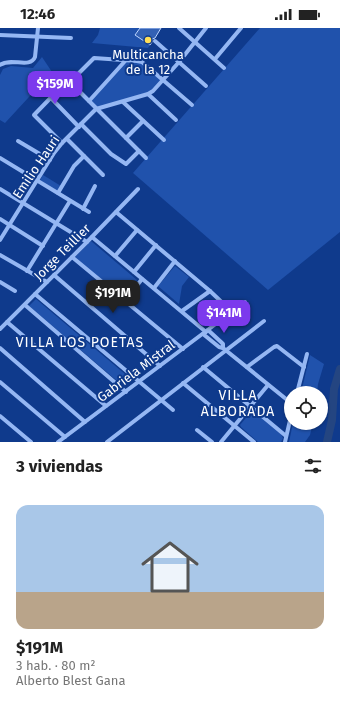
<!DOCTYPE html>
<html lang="es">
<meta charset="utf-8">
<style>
:root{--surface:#fff;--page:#f2f2f2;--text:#222;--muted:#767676;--accent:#7c3aed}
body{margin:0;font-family:"Fira Sans",sans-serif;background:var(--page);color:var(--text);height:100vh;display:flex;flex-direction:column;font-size:15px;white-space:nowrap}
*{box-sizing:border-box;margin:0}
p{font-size:13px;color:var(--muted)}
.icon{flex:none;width:22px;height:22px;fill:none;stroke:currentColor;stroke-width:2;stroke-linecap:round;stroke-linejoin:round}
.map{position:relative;height:414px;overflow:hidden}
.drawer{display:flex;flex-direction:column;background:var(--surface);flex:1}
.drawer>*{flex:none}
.controls{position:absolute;left:284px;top:358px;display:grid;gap:8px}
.controls a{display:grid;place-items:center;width:44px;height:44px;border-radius:50%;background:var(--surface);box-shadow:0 1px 3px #0004;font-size:20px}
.price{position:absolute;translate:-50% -34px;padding:0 9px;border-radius:8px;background:var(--accent);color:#fff;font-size:13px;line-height:26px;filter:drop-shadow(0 1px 2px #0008)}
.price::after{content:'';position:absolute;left:50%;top:24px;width:12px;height:9px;margin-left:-6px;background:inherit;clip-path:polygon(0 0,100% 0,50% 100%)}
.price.selected{background:#222;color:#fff}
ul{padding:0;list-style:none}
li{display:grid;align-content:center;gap:8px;height:212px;padding:0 16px}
li span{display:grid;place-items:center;height:124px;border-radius:12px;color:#555}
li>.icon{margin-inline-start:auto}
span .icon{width:72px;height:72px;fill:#fffc;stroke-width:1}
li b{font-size:17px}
h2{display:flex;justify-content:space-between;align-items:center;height:48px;padding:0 16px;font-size:17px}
.status{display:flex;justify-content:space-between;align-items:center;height:28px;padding:0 20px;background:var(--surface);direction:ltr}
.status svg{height:11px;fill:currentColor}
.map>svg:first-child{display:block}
.green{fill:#2052ac}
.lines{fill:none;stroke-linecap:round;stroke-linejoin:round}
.river{stroke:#244581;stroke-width:8}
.building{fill:#3361b4;stroke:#bcd4fe}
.minor{stroke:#95b7f3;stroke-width:4}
.poi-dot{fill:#ffde57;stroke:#0f3a8c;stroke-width:1.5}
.labels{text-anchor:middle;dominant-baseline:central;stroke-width:4;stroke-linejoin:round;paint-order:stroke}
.poi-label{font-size:13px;fill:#fff;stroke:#0f3a8c}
.street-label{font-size:13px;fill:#fff;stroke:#0f3a8c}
.neighbourhood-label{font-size:14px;letter-spacing:1px;fill:#fff;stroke:#0f3a8c}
</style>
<div class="status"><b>12:46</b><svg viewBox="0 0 49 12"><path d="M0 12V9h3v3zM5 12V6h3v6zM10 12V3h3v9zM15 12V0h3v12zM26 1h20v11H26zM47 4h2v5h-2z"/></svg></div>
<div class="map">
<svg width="340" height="414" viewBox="0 0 340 414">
<rect width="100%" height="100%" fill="#0f3a8c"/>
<g class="green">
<path d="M100 0H161L148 20 92 15 98 7Z"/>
<path d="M260 0H340V204L268 262 133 145Z"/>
<path d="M42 29 52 44 5 95 0 92V47L3 41 11 38 33 40Z"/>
<path d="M126 33 142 35 162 52 152 63 97 80 89 73Z"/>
<path d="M43 147 61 158 58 164 40 152Z"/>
<path d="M91 213 137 252 122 271 75 229Z"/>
<path d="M175 238 189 249 182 258 179 276 158 258Z"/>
<path d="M36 271 132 352 123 358 29 278Z"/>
<path d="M310 327 324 336 318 356 317 365H301Z"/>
<path d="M254 384 281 406 283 410 281 414H258L241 399 240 397 250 385Z"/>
<path d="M293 395H313L310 407 305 414H289Z"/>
</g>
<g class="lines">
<path class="river" d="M327 414 332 392 334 361 340 341"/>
</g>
<path class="building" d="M140 0H161L155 10 152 11V14L150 17 135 7Z"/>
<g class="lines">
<g class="minor">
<path d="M179 0 224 40"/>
<path d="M0 7 71 10"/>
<path d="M155 13 206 58"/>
<path d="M215 31 241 0"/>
<path d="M0 37C11 29 30 41 35 29L38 0"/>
<path d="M70 54 146 130"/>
<path d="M148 66 176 92"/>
<path d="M51 70 79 99"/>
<path d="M89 73 126 32"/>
<path d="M123 74 164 112"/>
<path d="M81 96 111 126 126 136 139 123"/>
<path d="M126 110 143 93"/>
<path d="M67 111 103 147"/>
<path d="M18 113 50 132"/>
<path d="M62 115 34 87 65 55 70 54 94 30 137 33 142 34 192 77"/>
<path d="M0 130 89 184"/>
<path d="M0 161 87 214"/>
<path d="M58 165 74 138 84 128"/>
<path d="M83 181 95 158"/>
<path d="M116 184 210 263 232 284"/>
<path d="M0 191 43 218"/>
<path d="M92 209 206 304"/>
<path d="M0 212 54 125 62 115 96 81 148 66 153 63 179 34 206 0"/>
<path d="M0 227 47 254"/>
<path d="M115 228 137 202"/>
<path d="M72 229 183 321"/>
<path d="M27 243 70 173"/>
<path d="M134 244 156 217"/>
<path d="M54 247 160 338"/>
<path d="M0 254 15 263"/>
<path d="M154 260 175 233"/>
<path d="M35 266 173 382"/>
<path d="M125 273 142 251"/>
<path d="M25 277 126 364"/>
<path d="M182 283 210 263"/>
<path d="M7 294 106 378"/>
<path d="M0 301 87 214 138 161"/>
<path d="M208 302 221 314 223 316V320"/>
<path d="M203 306 219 319 223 320 291 375"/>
<path d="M0 320 85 394"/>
<path d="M203 339 286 408"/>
<path d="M247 339 274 319 277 318 304 339"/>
<path d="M0 354 65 409"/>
<path d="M183 355 254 414"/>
<path d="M297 365 307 326"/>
<path d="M0 388 31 414"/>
<path d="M197 402 212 414"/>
<path d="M58 414 245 274"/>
<path d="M107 414 264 293"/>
<path d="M221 414 268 357"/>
<path d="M285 414 291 388"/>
</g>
</g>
<circle class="poi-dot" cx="148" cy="12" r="4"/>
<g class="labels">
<g class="poi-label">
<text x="148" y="26">Multicancha<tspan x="148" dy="15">de la 12</tspan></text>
</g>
<g class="street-label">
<text transform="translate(36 139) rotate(-56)">Emilio Hauri</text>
<text transform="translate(62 224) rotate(-45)">Jorge Teillier</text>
<text transform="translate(136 343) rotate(-37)">Gabriela Mistral</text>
</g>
<g class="neighbourhood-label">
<text x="80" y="314">VILLA LOS POETAS</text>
<text x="238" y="367">VILLA<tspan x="238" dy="16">ALBORADA</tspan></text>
</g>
</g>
</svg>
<div class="controls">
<a><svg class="icon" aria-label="locate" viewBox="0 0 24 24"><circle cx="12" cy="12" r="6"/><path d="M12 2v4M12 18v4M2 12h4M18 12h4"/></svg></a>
</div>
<b class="price" style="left:55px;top:77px">$159M</b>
<b class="price selected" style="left:113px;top:286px">$191M</b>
<b class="price" style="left:224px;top:306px">$141M</b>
</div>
<section class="drawer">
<h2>3 viviendas<svg class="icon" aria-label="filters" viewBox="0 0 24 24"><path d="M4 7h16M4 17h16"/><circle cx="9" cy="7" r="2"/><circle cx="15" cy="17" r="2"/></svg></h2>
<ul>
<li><span style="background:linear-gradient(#a9c7e8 70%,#b9a48a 0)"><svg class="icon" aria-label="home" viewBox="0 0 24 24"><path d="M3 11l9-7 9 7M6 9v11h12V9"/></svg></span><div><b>$191M</b><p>3 hab. · 80 m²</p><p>Alberto Blest Gana</p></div></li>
</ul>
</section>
